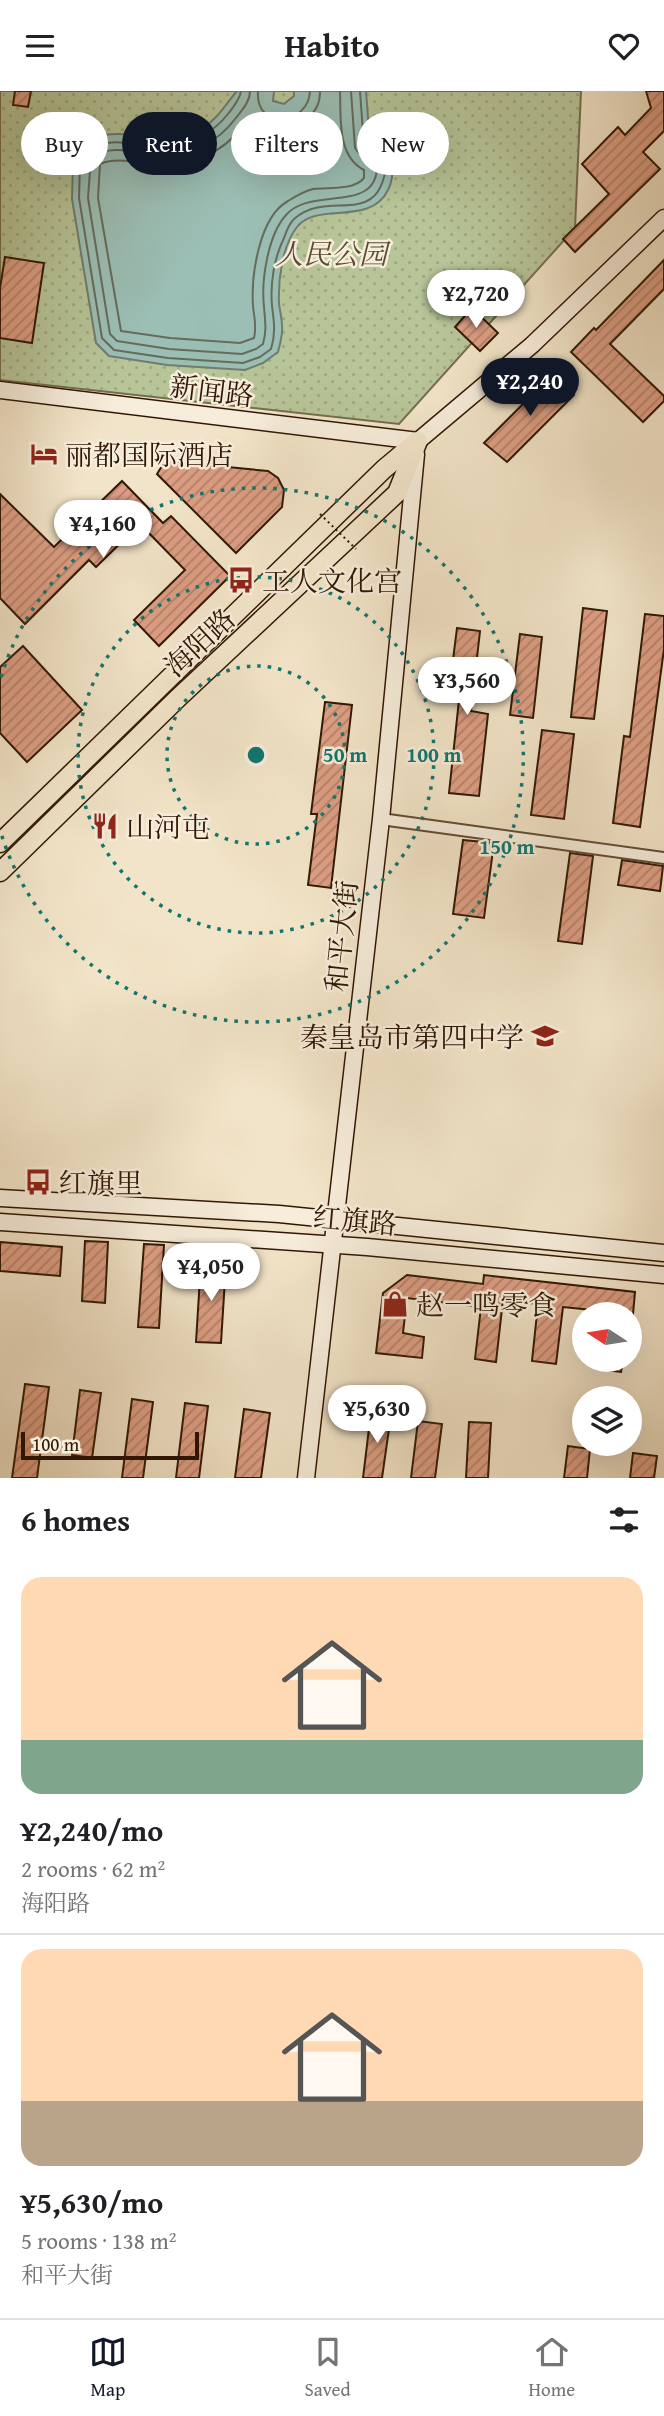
<!DOCTYPE html>
<meta charset="utf-8">
<style>
:root{--surface:#fff;--page:#f2f2f2;--text:#202124;--muted:#757577;--line:#e0e0e0;--accent:#111827}
body{margin:0;font-family:"Gentium Book Plus","Noto Serif SC",serif;background:var(--page);color:var(--text);height:100vh;display:flex;flex-direction:column;font-size:26px;white-space:nowrap}
*{box-sizing:border-box;margin:0}
p{font-size:23px;color:var(--muted)}
.icon{flex:none;width:38px;height:38px;fill:none;stroke:currentColor;stroke-width:2;stroke-linecap:round;stroke-linejoin:round}
.map{position:relative;height:1387px;overflow:hidden}
.sheet{display:flex;flex-direction:column;background:var(--surface);flex:1}
.sheet>*{flex:none}
.guide{position:absolute;left:21px;top:21px;width:623px;height:63px;display:flex;gap:14px}
.needle{width:46px;rotate:282deg}
.controls{position:absolute;left:572px;top:1211px;display:grid;gap:14px}
.controls a{display:grid;place-items:center;width:70px;height:70px;border-radius:50%;background:var(--surface);box-shadow:0 7px 28px #0002;font-size:35px}
.scale{position:absolute;left:21px;bottom:18px;width:178px;box-sizing:border-box;padding-left:7px;border:4px solid #311704;border-top:0;font-size:19px;line-height:24px;white-space:nowrap;color:#311704;-webkit-text-stroke:5px #f7eddb;paint-order:stroke}
.price{position:absolute;translate:-50% -60px;padding:0 16px;border-radius:24px;background:#fff;color:#222;font-size:23px;line-height:46px;filter:drop-shadow(0 2px 4px #0008)}
.price::after{content:'';position:absolute;left:50%;top:42px;width:21px;height:16px;margin-left:-10px;background:inherit;clip-path:polygon(0 0,100% 0,50% 100%)}
.price.selected{background:var(--accent);color:#fff}
ul{padding:0;list-style:none}
li{display:grid;align-content:center;gap:14px;height:371px;padding:0 21px}
li+li{border-top:2px solid var(--line)}
li span{display:grid;place-items:center;height:217px;border-radius:21px;color:#555}
li>.icon{margin-inline-start:auto}
span .icon{width:126px;height:126px;fill:#fffc;stroke-width:1}
li b{font-size:30px}
h2{display:flex;justify-content:space-between;align-items:center;height:84px;padding:0 21px;font-size:30px}
.tag{padding:0 24px;border-radius:32px;background:var(--surface);box-shadow:0 7px 28px #0002;font-size:24px;line-height:63px}
.tag.selected{background:var(--accent);color:#fff}
header{display:flex;justify-content:space-between;align-items:center;height:91px;padding:0 21px;background:var(--surface);font-size:32px;font-weight:700}
.tab-bar{display:flex;justify-content:space-around;align-items:center;height:98px;border-top:2px solid var(--line);background:var(--surface);font-size:19px;color:var(--muted)}
.tab-bar a{display:grid;justify-items:center;gap:4px}
.tab-bar .selected{color:var(--accent)}
.map>svg:first-child{display:block}
.grass{fill:url(#grass-dots);stroke:#746e4e;stroke-width:2}
.water{fill:#9bbfb5;stroke:#717c6e;stroke-width:2}
.lines{fill:none;stroke-linecap:round;stroke-linejoin:round}
.shore{stroke:#666b5c;stroke-width:2}
.building{fill:url(#building-hatch);stroke:#311704;stroke-width:2}
.street-casing{stroke:#614a35;stroke-width:14}
.secondary-casing{stroke:#311704;stroke-width:19}
.primary-casing{stroke:#311704;stroke-width:21}
.street{stroke:#f7eddb;stroke-width:10}
.secondary{stroke:#f7eddb;stroke-width:16}
.primary{stroke:#f2e4c8;stroke-width:18}
.path-bridge{stroke:#311704;stroke-width:2;stroke-dasharray:2 3.5;stroke-linecap:butt}
.ring{fill:none;stroke:#0f766e;stroke-width:3.5;stroke-dasharray:3.5 7}
.labels{text-anchor:middle;dominant-baseline:central;stroke-width:5;stroke-linejoin:round;paint-order:stroke}
.park-label{font-size:28px;font-style:italic;fill:#594b30;stroke:#f7eddb}
.street-label{font-size:28px;fill:#311704;stroke:#f7eddb}
.poi-label{font-size:28px;fill:#311704;stroke:#f7eddb;text-anchor:start}
.centre{fill:#0f766e;stroke:#f7eddb;stroke-width:3.5}
.ring-label{font-size:21px;text-anchor:middle;font-weight:bold;fill:#0f766e;stroke:#f7eddb;stroke-width:5;stroke-linejoin:round;paint-order:stroke}
</style>
<header><svg class="icon" aria-label="menu" viewBox="0 0 24 24"><path d="M4 6h16M4 12h16M4 18h16"/></svg>Habito<svg class="icon" aria-label="heart" viewBox="0 0 24 24"><path d="M12 20l-8-8c-3-5 5-10 8-4 3-6 11-1 8 4z"/></svg></header>
<div class="map">
<svg width="664" height="1387" viewBox="0 0 664 1387">
<defs>
<pattern id="grass-dots" width="8" height="8" patternUnits="userSpaceOnUse" patternTransform="scale(1.75)"><rect width="8" height="8" fill="#b7c598"/><path d="M2 2h.1M6 6h.1" fill="none" stroke="#9ea881" stroke-width="1.8" stroke-linecap="round"/></pattern>
<pattern id="building-hatch" width="6" height="6" patternUnits="userSpaceOnUse" patternTransform="scale(1.75)"><rect width="6" height="6" fill="#dd9e83"/><path d="M-1 1l2-2M0 6l6-6M5 7l2-2" fill="none" stroke="#b48069"/></pattern>
</defs>
<rect width="100%" height="100%" fill="#f2e4c8"/>
<filter id="stains"><feTurbulence type="fractalNoise" baseFrequency=".00286" numOctaves="4"/><feColorMatrix values="0 0 0 0 .2 0 0 0 0 .09 0 0 0 0 .02 0 0 0 .5 -.17"/></filter>
<radialGradient id="worn" r=".72"><stop offset=".6" stop-color="#630" stop-opacity="0"/><stop offset="1" stop-color="#630" stop-opacity=".3"/></radialGradient>
<path class="grass" d="M0 0H581L575 137 399 333 0 289Z"/>
<path class="water" d="M237 0H274L273 10 284 13 294 5V0H366L370 53 387 54 394 62C393 73 394 89 388 99 370 136 317 110 297 136 282 155 278 189 279 213 280 220 282 228 282 235 283 243 280 253 278 261L263 272 245 279 167 274 109 265 96 252 72 108 73 71 78 54C85 51 92 46 98 45 129 37 172 57 200 39 216 30 225 14 237 0Z"/>
<g class="lines">
<g class="shore">
<path d="M241 0C240 9 233 16 228 23 212 43 189 54 163 55 135 55 110 44 84 60L80 72 79 107 102 247 114 259 168 267 243 272 260 266 271 258C276 242 274 231 272 215 270 193 274 167 284 147 286 141 289 133 294 128 330 96 383 143 387 65L383 61 369 60 364 55 360 0"/>
<path d="M250 0C250 11 242 19 235 28 218 51 189 66 160 63 137 62 112 53 91 66L88 107 110 243 117 250 169 258 242 263 256 258 263 253C267 239 265 229 264 216 261 189 268 144 286 124 312 94 380 125 377 71L362 66 355 57 351 0"/>
<path d="M258 0C255 41 309 34 310 0"/>
<path d="M320 0C320 13 316 20 306 29 287 46 269 36 251 26 245 31 241 38 236 43 213 69 178 76 144 72 130 70 113 67 100 73L98 107 121 240 170 247 240 252 254 247C257 235 254 226 253 215 251 185 259 126 288 110 296 105 304 100 313 98 329 96 353 100 364 87V79C337 65 341 28 340 0"/>
</g>
</g>
<g class="building">
<path d="M15 0H31L28 16 13 14Z"/>
<path d="M646 0H664V40L643 61 660 78 575 161 563 148 609 103 582 73 618 36 625 44 651 17Z"/>
<path d="M5 166 44 172 32 252 0 247V197Z"/>
<path d="M664 169V198L610 253 664 305V310L643 331 571 261 594 237 596 239Z"/>
<path d="M472 217 498 242 480 260 455 236Z"/>
<path d="M554 282 574 304 507 371 484 352Z"/>
<path d="M165 370 268 380 278 387 284 399 282 416 236 462 157 383Z"/>
<path d="M122 390 163 432 171 425 230 485 159 555 134 529 185 479 140 433 96 476 89 469 25 533 0 507V403L54 456Z"/>
<path d="M583 517 607 520 594 628 571 626Z"/>
<path d="M645 523 664 525V558L640 736 613 732 624 645 630 646Z"/>
<path d="M457 537 480 540 471 620 488 623 479 705 449 702 459 609 448 608Z"/>
<path d="M520 543 542 546 533 627 510 624Z"/>
<path d="M23 555 82 619 27 671 0 642V576Z"/>
<path d="M325 611 352 614 331 797 308 794 317 723H311Z"/>
<path d="M542 639 574 643 564 728 531 724Z"/>
<path d="M463 749 494 752 484 827 453 823Z"/>
<path d="M570 762 593 765 582 853 558 850Z"/>
<path d="M622 769 663 775 660 800 618 794Z"/>
<path d="M85 1150 108 1151 105 1212 82 1210Z"/>
<path d="M0 1151 62 1156 60 1185 0 1180Z"/>
<path d="M144 1153 164 1154 159 1237 138 1236Z"/>
<path d="M201 1171 226 1172 221 1252 196 1251Z"/>
<path d="M407 1184 483 1193 484 1184 635 1201 633 1223H602V1220L563 1216 556 1273 532 1270 538 1213 503 1209 496 1271 475 1268 481 1216 407 1207 403 1242 424 1246 422 1267 376 1262 383 1202Z"/>
<path d="M597 1269H623L621 1281 596 1278Z"/>
<path d="M25 1293 49 1296 37 1387H12Z"/>
<path d="M80 1299 101 1302 92 1367 72 1364Z"/>
<path d="M132 1308 153 1311 143 1387H122Z"/>
<path d="M185 1312 208 1315 199 1387H176Z"/>
<path d="M244 1318 270 1322 261 1387H235Z"/>
<path d="M371 1321 391 1324 382 1387H363Z"/>
<path d="M418 1330 442 1333 435 1387H411Z"/>
<path d="M469 1331 491 1332 488 1387H466Z"/>
<path d="M568 1355 590 1358 587 1387H564Z"/>
<path d="M633 1362 657 1365 654 1387H630Z"/>
</g>
<g class="lines">
<g class="street-casing">
<path id="street" d="M381 728 664 767"/>
</g>
<g class="secondary-casing">
<g id="secondary">
<path d="M0 299 418 350"/>
<path d="M418 350 532 254 664 127"/>
<path d="M0 1107 279 1123 664 1162"/>
<path d="M0 1131 367 1156 664 1184"/>
<path d="M306 1387 381 728 416 363"/>
</g>
</g>
<g class="primary-casing">
<g id="primary">
<path d="M0 752 384 378 415 352"/>
<path d="M0 781 178 607 397 402 418 350"/>
</g>
</g>
<use href="#street" class="street"/>
<use href="#secondary" class="secondary"/>
<use href="#primary" class="primary"/>
<path class="path-bridge" d="M320 423 356 458"/>
</g>
<g class="ring">
<circle cx="256" cy="664" r="89"/>
<circle cx="256" cy="664" r="178"/>
<path d="M1 586A267 267 0 1 1 1 742"/>
</g>
<defs>
<g id="hotel-bare" transform="scale(2.1)"><path d="M-6-4.5h1.5V1H6V5H4.5V3h-9V5H-6ZM-4 0a1.8 1.8 0 1 1 3.6 0ZM.5 0V-2.5h3Q6-2.5 6 0Z" fill="#8f2418" stroke="#f7eddb" stroke-width="2.5" paint-order="stroke"/></g>
<g id="bus-bare" transform="scale(2.1)"><path d="M-5-6H5V4H4V6H2V4H-2V6H-4V4H-5ZM-3.5-4V0h7V-4ZM-3.5 1.2v1.5H-2V1.2ZM2 1.2v1.5H3.5V1.2Z" fill="#8f2418" stroke="#f7eddb" stroke-width="2.5" paint-order="stroke"/></g>
<g id="restaurant-bare" transform="scale(2.1)"><path d="M-5-6h1v4h1v-4h1v4h1v-4h1v5L-1.5 .5V6h-2V.5L-5-1ZM5-6V6H3V1.5H1.5Q1.5-4 5-6Z" fill="#8f2418" stroke="#f7eddb" stroke-width="2.5" paint-order="stroke"/></g>
<g id="school-bare" transform="scale(2.1)"><path d="M0-5L7-2L0 1L-7-2ZM-4 1L0 2.5L4 1V4Q0 6-4 4Z" fill="#8f2418" stroke="#f7eddb" stroke-width="2.5" paint-order="stroke"/></g>
<g id="shop-bare" transform="scale(2.1)"><path d="M-5-2.5h2.3a2.7 3.5 0 0 1 5.4 0H5L5.5 6h-11ZM-1.5-2.5h3a1.5 2.3 0 0 0-3 0Z" fill="#8f2418" stroke="#f7eddb" stroke-width="2.5" paint-order="stroke"/></g>
</defs>
<g fill-rule="evenodd">
<use href="#hotel-bare" x="44" y="363"/>
<use href="#bus-bare" x="241" y="489"/>
<use href="#restaurant-bare" x="105" y="735"/>
<use href="#school-bare" x="545" y="945"/>
<use href="#bus-bare" x="38" y="1091"/>
<use href="#shop-bare" x="395" y="1213"/>
</g>
<g class="labels">
<g class="park-label">
<text x="331" y="162">人民公园</text>
</g>
<g class="street-label">
<text transform="translate(212 299) rotate(7)">新闻路</text>
<text transform="translate(199 551) rotate(-43)">海阳路</text>
<text transform="translate(341 845) rotate(-84)">和平大街</text>
<text transform="translate(355 1129) rotate(5)">红旗路</text>
</g>
<g class="poi-label">
<text x="65" y="363">丽都国际酒店</text>
<text x="262" y="489">工人文化宫</text>
<text x="126" y="735">山河屯</text>
<text x="524" y="945" text-anchor="end">秦皇岛市第四中学</text>
<text x="59" y="1091">红旗里</text>
<text x="416" y="1213">赵一鸣零食</text>
</g>
</g>
<circle cx="256" cy="664" r="10" class="centre"/>
<g class="ring-label">
<text x="345" y="671">50 m</text>
<text x="434" y="671">100 m</text>
<text x="507" y="763">150 m</text>
</g>
<rect width="100%" height="100%" filter="url(#stains)"/>
<rect width="100%" height="100%" fill="url(#worn)"/>
</svg>
<div class="controls">
<a><svg class="needle" viewBox="-14 -14 28 28"><path d="M0-13l5 13h-10z" fill="#e53935"/><path d="M0 13l5-13h-10z" fill="#757577"/></svg></a>
<a><svg class="icon" aria-label="layers" viewBox="0 0 24 24"><path d="M12 4l9 5-9 5-9-5zM3 14l9 5 9-5"/></svg></a>
</div>
<div class="scale">100 m</div>
<b class="price" style="left:476px;top:239px">¥2,720</b>
<b class="price selected" style="left:530px;top:327px">¥2,240</b>
<b class="price" style="left:103px;top:469px">¥4,160</b>
<b class="price" style="left:467px;top:626px">¥3,560</b>
<b class="price" style="left:211px;top:1212px">¥4,050</b>
<b class="price" style="left:377px;top:1354px">¥5,630</b>
<div class="guide">
<a class="tag">Buy</a>
<a class="tag selected">Rent</a>
<a class="tag">Filters</a>
<a class="tag">New</a>
</div>
</div>
<section class="sheet">
<h2>6 homes<svg class="icon" aria-label="filters" viewBox="0 0 24 24"><path d="M4 7h16M4 17h16"/><circle cx="9" cy="7" r="2"/><circle cx="15" cy="17" r="2"/></svg></h2>
<ul>
<li><span style="background:linear-gradient(#ffd9b3 75%,#7fa58c 0)"><svg class="icon" aria-label="home" viewBox="0 0 24 24"><path d="M3 11l9-7 9 7M6 9v11h12V9"/></svg></span><div><b>¥2,240/mo</b><p>2 rooms · 62 m²</p><p>海阳路</p></div></li>
<li><span style="background:linear-gradient(#ffd9b3 70%,#b9a48a 0)"><svg class="icon" aria-label="home" viewBox="0 0 24 24"><path d="M3 11l9-7 9 7M6 9v11h12V9"/></svg></span><div><b>¥5,630/mo</b><p>5 rooms · 138 m²</p><p>和平大街</p></div></li>
</ul>
</section>
<nav class="tab-bar">
<a class="selected"><svg class="icon" aria-label="map" viewBox="0 0 24 24"><path d="M3 6l6-2 6 2 6-2v14l-6 2-6-2-6 2zM9 4v14M15 6v14"/></svg>Map</a>
<a><svg class="icon" aria-label="saved" viewBox="0 0 24 24"><path d="M7 4h10v16l-5-4-5 4z"/></svg>Saved</a>
<a><svg class="icon" aria-label="home" viewBox="0 0 24 24"><path d="M3 11l9-7 9 7M6 9v11h12V9"/></svg>Home</a>
</nav>
